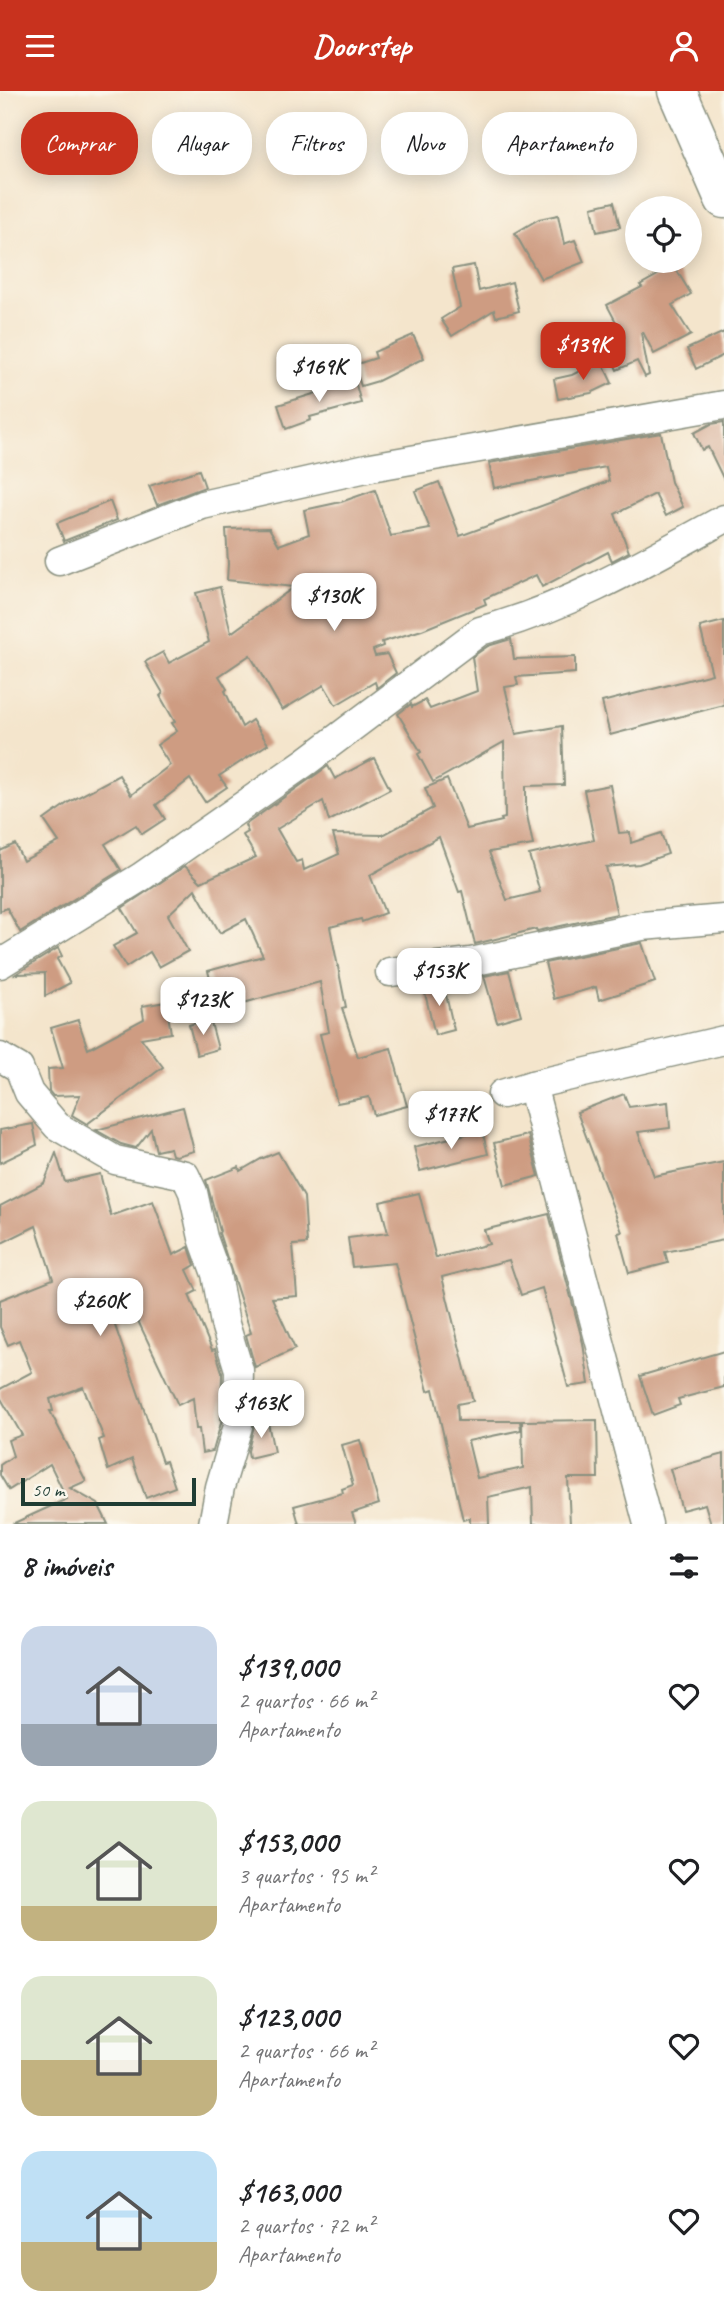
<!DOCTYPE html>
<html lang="pt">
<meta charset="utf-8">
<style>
:root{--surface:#fff;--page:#f2f2f2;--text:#202124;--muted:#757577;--accent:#c8321e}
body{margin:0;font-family:Caveat,sans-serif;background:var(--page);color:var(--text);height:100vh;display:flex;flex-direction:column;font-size:26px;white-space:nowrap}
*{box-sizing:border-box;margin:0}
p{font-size:23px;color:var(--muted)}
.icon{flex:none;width:38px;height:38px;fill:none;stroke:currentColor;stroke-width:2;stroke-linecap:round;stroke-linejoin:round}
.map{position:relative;height:1433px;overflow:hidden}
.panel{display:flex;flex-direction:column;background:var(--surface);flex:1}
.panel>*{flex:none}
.banner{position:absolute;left:21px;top:21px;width:682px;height:63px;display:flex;gap:14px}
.buttons{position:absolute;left:625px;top:105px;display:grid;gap:14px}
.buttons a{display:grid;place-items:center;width:77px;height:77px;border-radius:50%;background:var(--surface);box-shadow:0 4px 18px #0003;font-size:35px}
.scale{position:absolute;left:21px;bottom:18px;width:175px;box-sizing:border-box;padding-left:7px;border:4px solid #1f3d34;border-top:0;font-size:19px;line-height:24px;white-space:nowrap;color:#1f3d34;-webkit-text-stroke:5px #fbf7ec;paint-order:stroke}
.price{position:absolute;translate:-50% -60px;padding:0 16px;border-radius:14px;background:#fff;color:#222;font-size:23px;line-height:46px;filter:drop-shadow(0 2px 4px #0008)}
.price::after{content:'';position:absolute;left:50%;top:42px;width:21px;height:16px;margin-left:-10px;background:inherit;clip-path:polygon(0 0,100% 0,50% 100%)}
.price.active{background:var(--accent);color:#fff}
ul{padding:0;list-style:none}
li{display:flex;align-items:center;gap:21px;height:175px;padding:0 21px}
li span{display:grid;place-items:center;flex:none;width:196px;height:140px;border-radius:21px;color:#555}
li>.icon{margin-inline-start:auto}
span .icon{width:84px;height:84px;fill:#fffc;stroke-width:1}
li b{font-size:30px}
h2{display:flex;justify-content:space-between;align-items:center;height:84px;padding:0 21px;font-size:30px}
.chip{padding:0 24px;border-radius:28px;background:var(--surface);box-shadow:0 4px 18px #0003;font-size:24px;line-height:63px}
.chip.active{background:var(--accent);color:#fff}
header{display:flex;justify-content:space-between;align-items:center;height:91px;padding:0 21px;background:var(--accent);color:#fff;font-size:32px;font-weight:600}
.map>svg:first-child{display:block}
.building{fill:#ce9c82}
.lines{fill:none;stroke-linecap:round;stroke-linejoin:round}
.minor-casing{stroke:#8a9180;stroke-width:31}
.trunk-casing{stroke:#8a9180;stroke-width:41}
.minor{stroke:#fff;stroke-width:28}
.trunk{stroke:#fff;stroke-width:38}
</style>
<header><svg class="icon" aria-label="menu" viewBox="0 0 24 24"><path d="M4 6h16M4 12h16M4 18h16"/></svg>Doorstep<svg class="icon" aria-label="person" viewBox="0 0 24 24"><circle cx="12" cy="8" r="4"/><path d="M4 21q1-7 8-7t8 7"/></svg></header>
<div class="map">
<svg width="724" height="1433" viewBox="0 0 724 1433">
<rect width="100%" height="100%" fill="#fbf7ec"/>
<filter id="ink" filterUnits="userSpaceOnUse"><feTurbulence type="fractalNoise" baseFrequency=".0143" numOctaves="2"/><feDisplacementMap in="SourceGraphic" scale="14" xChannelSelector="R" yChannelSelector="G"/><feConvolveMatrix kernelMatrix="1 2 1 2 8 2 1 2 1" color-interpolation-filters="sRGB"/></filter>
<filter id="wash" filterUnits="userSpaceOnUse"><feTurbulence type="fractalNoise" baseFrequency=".00686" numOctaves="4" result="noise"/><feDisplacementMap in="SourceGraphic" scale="28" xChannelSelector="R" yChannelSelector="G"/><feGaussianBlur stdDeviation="1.57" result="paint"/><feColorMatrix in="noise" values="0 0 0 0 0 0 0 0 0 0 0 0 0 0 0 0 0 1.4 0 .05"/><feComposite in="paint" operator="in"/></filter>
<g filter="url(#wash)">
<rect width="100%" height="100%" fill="#f4e5cc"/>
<g id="blocks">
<g class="building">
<path d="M614 111 620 136 597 141 592 116Z"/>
<path d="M558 124 564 153 575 149 584 171 541 188 515 142 539 128Z"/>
<path d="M474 174 479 200 512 191 519 220 496 226 494 219 452 245 441 228 460 216 452 178Z"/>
<path d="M674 175 691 203 672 214 691 244 654 263 643 241 641 242 649 284 645 286 637 270 617 279 606 254 624 246 607 214 642 196 640 194Z"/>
<path d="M724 241V264L696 278 687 258Z"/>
<path d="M413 244 424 267 378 290 361 295 354 274 376 267 374 261Z"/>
<path d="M601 269 612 292 591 302 558 308 554 288 572 284Z"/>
<path d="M355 290 361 312 310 326 311 329 286 338 278 314Z"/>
<path d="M724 331V389L708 356 702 359 694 342 711 333Z"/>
<path d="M661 342 671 391 683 416 666 425 655 403 615 423 629 461 612 470 608 461 542 496 536 484 484 508 486 513 422 539 382 551 383 555 373 559 375 565 387 563 396 582 377 597 375 591 336 614 324 594 282 619 250 564 219 585 227 598 225 600 242 636 252 629 268 653 219 685 227 696 205 711 190 688 156 714 165 728 142 743 136 734 105 753 121 779 20 841 7 817 0 820V760L15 753 23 770 59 751 44 729 69 711 119 684 131 704 170 674 157 654 177 640 172 632 175 631 160 605 163 602 145 571 163 561 169 572 209 551 196 502 220 496 231 542 294 496 227 489 228 473 226 438 269 437 279 454 309 443 304 419 341 411 375 399 391 445 430 438 415 400 439 391 460 445 609 390 606 376 494 397 489 372Z"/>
<path d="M199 379 205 396 157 414 149 395Z"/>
<path d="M110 410 117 429 64 450 57 432Z"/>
<path d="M724 530V614L610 644 602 611 712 583 700 536Z"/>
<path d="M511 548 514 568 575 566V582L516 586 518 594 505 596 516 643 562 635 564 694 526 695V719L533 754 489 761 507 809 540 801 529 764 594 749 584 699 610 694 619 742 630 741 631 752 661 742 668 763 639 773 606 776 617 823 537 840 536 838 475 853 462 800 459 801 439 746 370 784 385 822 362 831 361 828 330 836 346 916 342 917 358 966 391 957 407 1015 374 1024 369 1006 337 1012 320 943 329 941 320 891 218 919 208 880 263 865 246 828 220 842 195 798 168 824 188 860 159 876 150 861 126 876 113 855 137 842 122 817 185 775 201 791 256 766 243 744 248 741 245 734 328 675 335 688 374 667 390 698 329 730 323 710 277 738 296 771 302 769 304 779 339 763 333 743 383 744 433 717 425 697 447 688 467 738 502 730 501 728 505 727 504 651 433 691 418 663 421 661 398 623 411 613 412 616 425 609 430 618 477 600 472 566 488 555Z"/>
<path d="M642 852 655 891 599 909 596 896 554 908 545 872Z"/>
<path d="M58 857 62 865 57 868 70 892 45 905V882L16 883Z"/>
<path d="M509 880 521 924 497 931 484 885Z"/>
<path d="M443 891 454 939 435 944 423 894Z"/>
<path d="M166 911 171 942 141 947 163 976 87 1033 72 1024 80 1004 53 1005 49 1000 48 978 63 977 51 937 78 929 88 958 144 928 142 915Z"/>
<path d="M210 928 218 958 197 964 189 934Z"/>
<path d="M624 1003 629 1016 668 1011 670 1037 638 1041 654 1085 724 1071V1149L665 1161 668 1172 629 1182 618 1142 622 1141 577 1021Z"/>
<path d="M183 1016 194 1060 176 1065 172 1064 170 1057 156 1060 151 1038 136 1057 121 1053 96 1039Z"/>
<path d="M33 1033 37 1054 0 1072V1039Z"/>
<path d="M482 1039 488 1063 420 1080 414 1056Z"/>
<path d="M528 1044 539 1085 505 1094 494 1052Z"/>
<path d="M278 1061 304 1106 307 1153 293 1154 297 1205 272 1207 295 1258 255 1276 246 1244 251 1242 219 1142 220 1140 206 1089 239 1076 240 1080 261 1068Z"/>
<path d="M56 1062 65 1091 100 1083 111 1125 153 1110 173 1164 189 1156 195 1174 187 1179 197 1200 189 1204 212 1259 215 1258 222 1281 221 1332 213 1360 202 1362 199 1338H196L193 1307 178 1314 131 1215 111 1223 162 1371 166 1370 175 1396 146 1407 132 1368 108 1379 99 1349 104 1347 83 1296 50 1308 53 1320H50L86 1390 70 1397 98 1413 108 1433H12L67 1408 50 1373 9 1399 0 1384V1374L13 1365 8 1349 22 1344 0 1306V1298L32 1281 19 1249 8 1254 0 1236V1209L53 1188 36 1135 0 1153V1115L44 1092Z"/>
<path d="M419 1102 436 1167 489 1153 484 1139 549 1123 583 1252 589 1293 568 1296 542 1197 521 1204 509 1169 442 1186 473 1310 457 1313 458 1330H520L521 1339 468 1350 477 1387 523 1377 522 1330 597 1329 598 1387H568L570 1433H533L532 1396 488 1406 489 1433H470V1427L463 1429 433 1298 428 1300 395 1172 352 1176 348 1147 388 1142 380 1111Z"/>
<path d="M724 1260V1296L678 1308 680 1314 653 1324 640 1285Z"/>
<path d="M267 1327 274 1361 249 1367 248 1360 255 1330Z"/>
<path d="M360 1349 379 1413 352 1422 356 1433H299L294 1415 343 1402 342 1398 353 1394 342 1354Z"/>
<path d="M724 1363V1433H711L705 1413 682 1419 670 1378Z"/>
</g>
</g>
</g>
<g filter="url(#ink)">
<use href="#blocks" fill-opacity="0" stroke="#8a9180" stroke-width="2"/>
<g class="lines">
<g class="minor-casing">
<g id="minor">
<path d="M59 470 202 414 371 376 724 314"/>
<path d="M0 873 141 786 307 670 480 540C567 517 646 471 724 428"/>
<path d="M390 881 471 871 642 835 724 828"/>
<path d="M0 966 19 977 29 1002 57 1035 115 1069 185 1084 193 1101 203 1147 216 1183 225 1233 239 1279 238 1335 220 1396 213 1433"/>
<path d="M502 1003 532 994"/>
<path d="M648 1433 532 994 724 949"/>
</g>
</g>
<g class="trunk-casing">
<path id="trunk" d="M677 0 724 108"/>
</g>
<use href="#minor" class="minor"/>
<use href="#trunk" class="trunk"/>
</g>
</g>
</svg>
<div class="buttons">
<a><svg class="icon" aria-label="locate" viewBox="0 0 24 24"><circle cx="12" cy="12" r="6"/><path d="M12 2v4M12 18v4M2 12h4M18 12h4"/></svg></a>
</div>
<div class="scale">50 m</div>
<b class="price active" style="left:583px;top:291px">$139K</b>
<b class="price" style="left:319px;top:313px">$169K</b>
<b class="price" style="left:334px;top:542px">$130K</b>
<b class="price" style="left:439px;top:917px">$153K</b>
<b class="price" style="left:203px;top:946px">$123K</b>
<b class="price" style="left:451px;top:1060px">$177K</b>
<b class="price" style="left:100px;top:1247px">$260K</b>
<b class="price" style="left:261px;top:1349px">$163K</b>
<div class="banner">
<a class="chip active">Comprar</a>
<a class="chip">Alugar</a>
<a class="chip">Filtros</a>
<a class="chip">Novo</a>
<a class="chip">Apartamento</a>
</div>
</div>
<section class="panel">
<h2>8 imóveis<svg class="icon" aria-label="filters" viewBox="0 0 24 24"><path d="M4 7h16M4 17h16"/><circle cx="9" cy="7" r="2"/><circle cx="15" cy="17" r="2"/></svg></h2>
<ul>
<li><span style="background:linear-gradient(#c9d6e8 70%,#9aa5b1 0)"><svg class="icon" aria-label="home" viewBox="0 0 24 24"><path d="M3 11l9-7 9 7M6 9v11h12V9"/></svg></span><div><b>$139,000</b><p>2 quartos · 66 m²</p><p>Apartamento</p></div><svg class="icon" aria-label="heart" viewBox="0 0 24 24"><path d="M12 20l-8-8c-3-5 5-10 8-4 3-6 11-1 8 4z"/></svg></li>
<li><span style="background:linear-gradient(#dfe7d0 75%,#c2b280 0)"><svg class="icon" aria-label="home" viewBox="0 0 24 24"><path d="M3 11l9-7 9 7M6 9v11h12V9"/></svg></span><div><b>$153,000</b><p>3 quartos · 95 m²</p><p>Apartamento</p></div><svg class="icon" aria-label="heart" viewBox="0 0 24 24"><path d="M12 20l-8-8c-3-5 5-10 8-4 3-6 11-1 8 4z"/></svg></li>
<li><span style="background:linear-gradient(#dfe7d0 60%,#c2b280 0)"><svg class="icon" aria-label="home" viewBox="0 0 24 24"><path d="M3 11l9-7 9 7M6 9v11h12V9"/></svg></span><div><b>$123,000</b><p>2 quartos · 66 m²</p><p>Apartamento</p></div><svg class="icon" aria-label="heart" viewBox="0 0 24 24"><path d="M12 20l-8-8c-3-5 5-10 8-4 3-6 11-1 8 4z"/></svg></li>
<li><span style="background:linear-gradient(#bfe0f5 65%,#c2b280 0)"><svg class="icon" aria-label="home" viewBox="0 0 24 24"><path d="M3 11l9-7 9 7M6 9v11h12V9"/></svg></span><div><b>$163,000</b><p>2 quartos · 72 m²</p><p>Apartamento</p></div><svg class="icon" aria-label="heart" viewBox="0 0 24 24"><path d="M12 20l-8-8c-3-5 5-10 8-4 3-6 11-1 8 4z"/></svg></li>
</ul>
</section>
